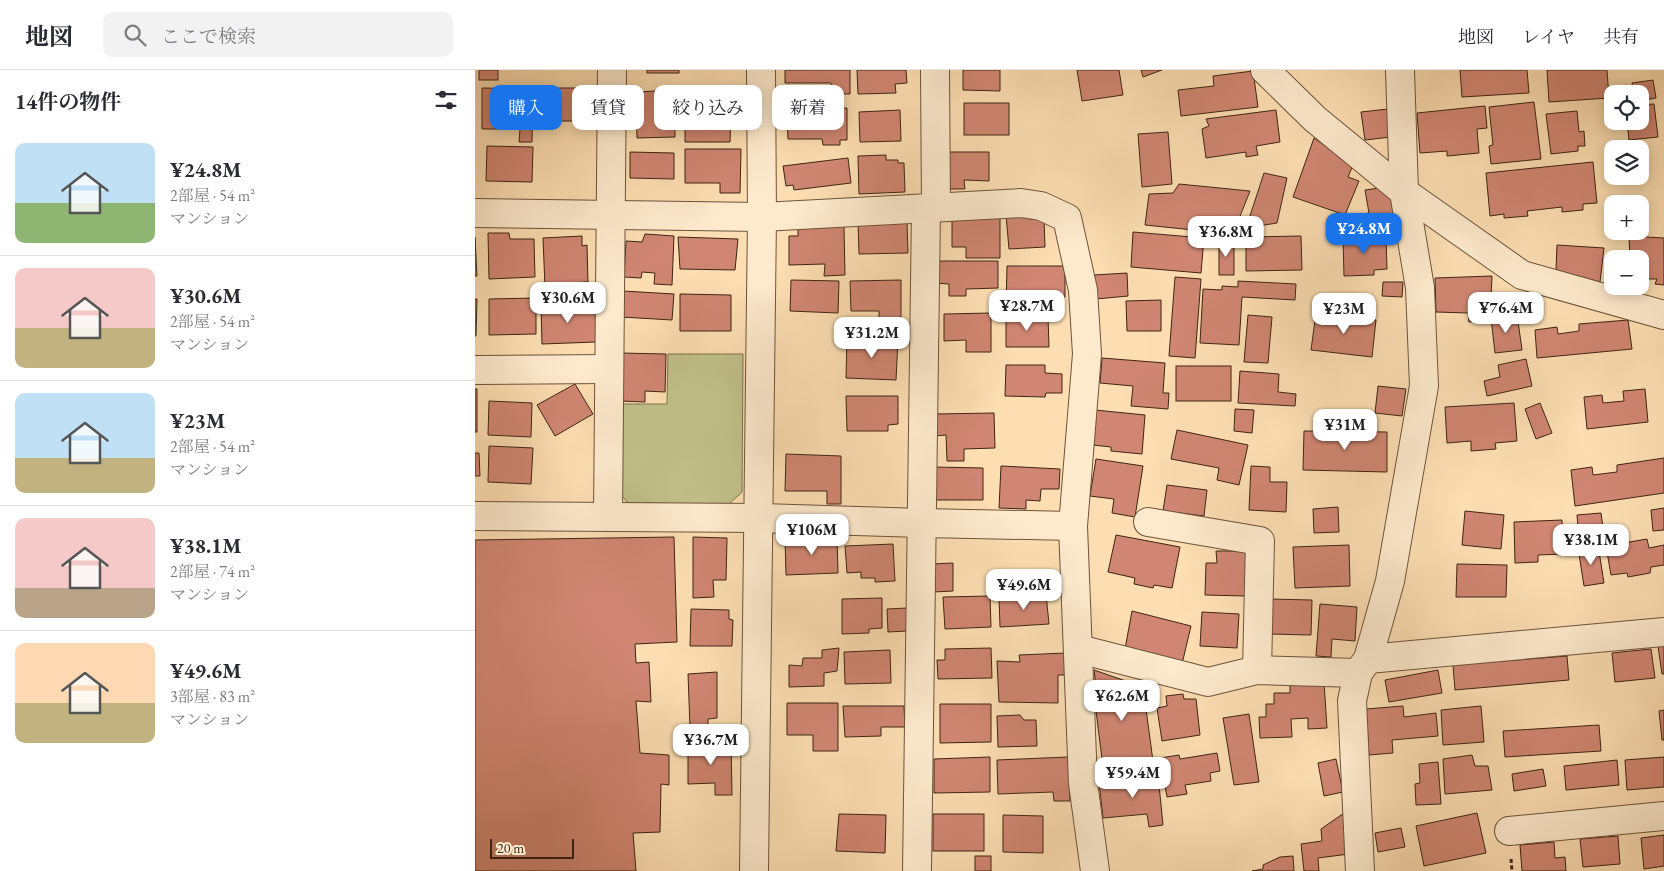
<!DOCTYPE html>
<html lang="ja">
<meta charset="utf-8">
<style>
:root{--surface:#fff;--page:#f2f2f3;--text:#2b2b33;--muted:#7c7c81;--line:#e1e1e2;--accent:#1a73e8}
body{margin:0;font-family:"EB Garamond","Noto Serif JP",serif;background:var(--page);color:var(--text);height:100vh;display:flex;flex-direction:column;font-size:19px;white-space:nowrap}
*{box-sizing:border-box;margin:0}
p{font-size:16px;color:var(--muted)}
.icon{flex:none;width:28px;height:28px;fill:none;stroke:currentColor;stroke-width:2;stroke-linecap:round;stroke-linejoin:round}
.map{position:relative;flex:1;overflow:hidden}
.details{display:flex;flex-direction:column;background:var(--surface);width:475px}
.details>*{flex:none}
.hud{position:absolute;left:15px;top:15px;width:475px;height:45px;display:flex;gap:10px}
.fabs{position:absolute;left:1129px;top:15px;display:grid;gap:10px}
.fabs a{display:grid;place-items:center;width:45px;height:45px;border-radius:10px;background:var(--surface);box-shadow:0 2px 12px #0003;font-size:25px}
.scale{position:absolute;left:15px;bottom:12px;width:84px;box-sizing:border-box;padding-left:5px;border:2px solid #3e2513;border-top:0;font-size:14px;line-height:18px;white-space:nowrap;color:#3e2513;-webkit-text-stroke:4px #fdeacd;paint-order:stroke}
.price{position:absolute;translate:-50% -42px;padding:0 11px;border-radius:10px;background:#fff;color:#222;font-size:16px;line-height:32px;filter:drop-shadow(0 1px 2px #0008)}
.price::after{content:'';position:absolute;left:50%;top:30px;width:15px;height:11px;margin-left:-8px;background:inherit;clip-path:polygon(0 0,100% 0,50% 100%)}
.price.active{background:var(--accent);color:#fff}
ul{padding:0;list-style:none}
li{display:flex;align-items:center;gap:15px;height:125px;padding:0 15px}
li+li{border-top:1px solid var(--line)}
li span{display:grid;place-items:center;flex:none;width:140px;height:100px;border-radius:10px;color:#555}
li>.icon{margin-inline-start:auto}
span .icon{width:60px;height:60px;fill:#fffc;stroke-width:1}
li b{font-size:21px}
h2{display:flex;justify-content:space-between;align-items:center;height:60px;padding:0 15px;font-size:21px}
.pill{padding:0 18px;border-radius:10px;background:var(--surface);box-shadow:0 2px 12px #0003;font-size:18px;line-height:45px}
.pill.active{background:var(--accent);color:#fff}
header{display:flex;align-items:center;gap:30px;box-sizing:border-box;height:70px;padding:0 25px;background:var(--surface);border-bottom:1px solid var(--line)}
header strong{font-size:24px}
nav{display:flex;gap:28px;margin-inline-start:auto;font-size:18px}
.search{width:350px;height:45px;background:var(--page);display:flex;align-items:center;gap:12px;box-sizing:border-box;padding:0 18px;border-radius:10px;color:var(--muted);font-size:19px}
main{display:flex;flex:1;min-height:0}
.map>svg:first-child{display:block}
.green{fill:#c1c18a;stroke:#80734e}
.building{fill:#d08672;stroke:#3e2513}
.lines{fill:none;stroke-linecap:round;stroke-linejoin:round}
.street-casing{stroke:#6e533b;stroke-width:30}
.path{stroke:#3e2513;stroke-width:3;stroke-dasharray:4 2.5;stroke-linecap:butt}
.street{stroke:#fdeacd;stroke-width:28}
</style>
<header>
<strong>地図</strong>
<div class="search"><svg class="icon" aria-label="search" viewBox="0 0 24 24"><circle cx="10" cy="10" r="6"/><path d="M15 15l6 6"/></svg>ここで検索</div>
<nav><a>地図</a><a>レイヤ</a><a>共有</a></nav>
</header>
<main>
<section class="details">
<h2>14件の物件<svg class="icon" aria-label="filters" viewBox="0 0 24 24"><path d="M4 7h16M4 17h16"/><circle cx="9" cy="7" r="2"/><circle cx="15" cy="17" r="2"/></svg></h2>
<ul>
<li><span style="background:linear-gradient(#bfe0f5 60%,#8fb573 0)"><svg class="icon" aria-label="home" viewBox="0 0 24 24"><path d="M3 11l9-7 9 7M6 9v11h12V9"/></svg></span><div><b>¥24.8M</b><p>2部屋 · 54 m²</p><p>マンション</p></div></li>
<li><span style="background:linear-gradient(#f6c9c9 60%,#c2b280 0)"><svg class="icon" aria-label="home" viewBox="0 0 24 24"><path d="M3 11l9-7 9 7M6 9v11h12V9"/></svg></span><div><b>¥30.6M</b><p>2部屋 · 54 m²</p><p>マンション</p></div></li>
<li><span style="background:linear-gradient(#bfe0f5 65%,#c2b280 0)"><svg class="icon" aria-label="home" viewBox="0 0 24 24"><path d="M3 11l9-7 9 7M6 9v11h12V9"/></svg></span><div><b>¥23M</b><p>2部屋 · 54 m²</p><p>マンション</p></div></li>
<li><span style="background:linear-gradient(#f6c9c9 70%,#b9a48a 0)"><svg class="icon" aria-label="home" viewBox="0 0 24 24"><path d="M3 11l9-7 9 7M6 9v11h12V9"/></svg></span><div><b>¥38.1M</b><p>2部屋 · 74 m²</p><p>マンション</p></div></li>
<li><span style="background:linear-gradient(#ffd9b3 60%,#c2b280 0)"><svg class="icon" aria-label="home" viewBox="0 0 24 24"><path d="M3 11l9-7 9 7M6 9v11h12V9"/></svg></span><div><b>¥49.6M</b><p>3部屋 · 83 m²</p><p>マンション</p></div></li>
</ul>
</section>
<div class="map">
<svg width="1189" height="801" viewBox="0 0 1189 801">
<rect width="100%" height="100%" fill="#fcdeb2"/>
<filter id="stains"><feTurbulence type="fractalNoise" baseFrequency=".004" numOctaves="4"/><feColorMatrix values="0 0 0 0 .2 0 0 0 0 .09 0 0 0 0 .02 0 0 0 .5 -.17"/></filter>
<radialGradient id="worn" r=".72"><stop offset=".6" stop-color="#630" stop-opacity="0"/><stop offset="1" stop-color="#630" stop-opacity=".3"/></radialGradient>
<path class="green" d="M193 284H268L267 422 254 434 153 433 143 421 145 334H192Z"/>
<g class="building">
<rect x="4" y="0" width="19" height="10"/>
<rect x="172" y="0" width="32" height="3"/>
<path d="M310 0H375V24H356V13H310Z"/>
<path d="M382 0H431L432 13 420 14 421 23 383 24Z"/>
<path d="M488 0H525V21L488 20Z"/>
<path d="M602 0H644L648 25 607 31Z"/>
<path d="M666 0H687L668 7Z"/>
<path d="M985 0H1052L1054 23 987 27Z"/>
<path d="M1072 0H1132L1134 28 1074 32Z"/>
<path d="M778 1 783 37 706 46 703 20 739 16 738 6Z"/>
<path d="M1178 10 1181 28 1165 31V24H1158L1157 13Z"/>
<path d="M7 18 58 19 57 72H44L45 59H7Z"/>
<path d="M65 18H122V45H100V51H65Z"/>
<path d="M199 20 200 67 162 68 161 22Z"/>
<path d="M1059 32 1066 89 1016 94 1014 76 1018 75 1014 37Z"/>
<rect x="489" y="33" width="45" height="32"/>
<path d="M1179 34 1183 67 1154 70 1152 51H1165V35Z"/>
<path d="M1010 36 1012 58 1002 59 1004 83 972 86V81L945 83 942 43Z"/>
<path d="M372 38V70H365V75H348L347 69H313L312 45H324V40Z"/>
<path d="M913 39 916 67 890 70 886 42Z"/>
<path d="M210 40H256L255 72H210Z"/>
<path d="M425 40 426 71 385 72 384 42Z"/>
<path d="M801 40 805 72 781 76 783 85 771 87V82L731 88 727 59 734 56 731 49Z"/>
<path d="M1102 41 1104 62 1109 61 1110 76H1103V81L1076 84 1071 44Z"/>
<path d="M693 62 697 114 667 117 663 64Z"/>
<path d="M839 68 878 95 873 107 884 111 870 145 818 127Z"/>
<path d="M12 76 58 77 57 112 11 111Z"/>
<path d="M210 79H266L265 123H245V113H210Z"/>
<path d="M155 82 199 83V109L155 108Z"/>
<path d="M472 82H514V111L489 110 490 119H472Z"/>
<path d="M411 85V90H423V93H429L430 122 384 124 383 86Z"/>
<path d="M373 88 376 113 319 120 318 115 311 116 308 96Z"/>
<path d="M1118 92 1122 133 1108 134V140L1087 142V137L1052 141 1053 146 1029 148V144L1015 146 1011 103Z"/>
<path d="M789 103 812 108 802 153 771 158Z"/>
<path d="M704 114 775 121 758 164 670 155 674 124 698 123Z"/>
<path d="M905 118 917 129 921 156 884 162 882 145 894 143 890 120Z"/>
<path d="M555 144V149L569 148 570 177 534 179 531 145Z"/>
<path d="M477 148H525V188H491V177H477Z"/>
<path d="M432 152 433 183 384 184 383 153Z"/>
<path d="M323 155H369L370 205 349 206 350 194 314 195V166H323Z"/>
<path d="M658 162 729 168 726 203 656 197Z"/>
<path d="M13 163H34L35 169H59L60 207 14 209Z"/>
<path d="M170 164 199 166 197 215 179 214 180 203 167 202 166 208 149 207 151 171 167 172Z"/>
<path d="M107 166V176L112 175 113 212 90 213 88 217H70L68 168Z"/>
<path d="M826 166 827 200 771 201V167Z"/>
<path d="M911 166 912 199 899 200V205L869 206 868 167Z"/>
<path d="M1154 166 1189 168V215L1180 214 1182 209H1165V189H1155Z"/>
<path d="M0 167 2 206H0Z"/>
<path d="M203 167 263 169 260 200 205 199Z"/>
<path d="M744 170 759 171V205H744Z"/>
<path d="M1082 175 1129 178 1125 212 1081 200Z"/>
<path d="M459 191H523V218L491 219V226H474V214L459 213Z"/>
<path d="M532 196H590V227H556L554 237H531Z"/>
<path d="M652 203 653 226 621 229 619 205Z"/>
<path d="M1017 206 1016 227H1029L1030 240 1009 239V250L994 252 993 243 961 242 960 208Z"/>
<path d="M700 207 726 209 720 288 694 286Z"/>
<path d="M316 210 364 211 363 243 315 241Z"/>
<path d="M426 210V255H404V241H376L375 211Z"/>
<path d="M763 211 821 214 820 230 767 227 764 275 725 273 728 219 747 220V216L763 217Z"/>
<path d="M908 212H928L927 227 907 226Z"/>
<path d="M148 221 199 224 197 250 146 247Z"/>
<path d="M205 224 256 225V261H205Z"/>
<path d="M61 228V264L14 265V229Z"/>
<path d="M0 229H2L1 266H0Z"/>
<path d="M686 230V261H652L651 231Z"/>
<path d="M120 234 121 272 67 274 66 235Z"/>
<path d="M516 243V282H491V270L469 271V244Z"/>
<path d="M841 243 901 250 897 287 836 280Z"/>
<path d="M1042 244 1047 280 1020 283 1016 248Z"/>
<path d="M773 245 797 247 793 293 769 292Z"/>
<path d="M531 246H573L574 277H531Z"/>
<path d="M1153 250 1157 279 1062 288 1060 260 1082 257 1083 264 1104 261V254Z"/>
<path d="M372 268 423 270 421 310 371 308Z"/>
<path d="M146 283 191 284 190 322 170 321V332L145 331Z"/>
<path d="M627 288 690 293 688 323H694L693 339 656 336 658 316 625 313Z"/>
<path d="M1051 289 1057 316 1012 326 1009 311 1025 307 1023 295Z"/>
<path d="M531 295H570V303L587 304V323H571L570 327 530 326Z"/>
<rect x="701" y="296" width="55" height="35"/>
<path d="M765 301 804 304 803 322 821 324 820 336 763 333Z"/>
<path d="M100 314 118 344 80 366 62 335Z"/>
<path d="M903 316 931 319 927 346 900 343Z"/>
<rect x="0" y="319" width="2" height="43"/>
<path d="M1170 319 1173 352 1112 359 1109 327 1127 325 1128 333 1149 331 1148 321Z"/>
<path d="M371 326H423V354L413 355V361H372Z"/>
<path d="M14 331 57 333 56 367 13 365Z"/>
<path d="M1039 333 1042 371 1020 373 1021 379 996 381V371L972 373 970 337Z"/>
<path d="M1065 333 1077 363 1061 369 1050 339Z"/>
<path d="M760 339 779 340 777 363 759 361Z"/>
<path d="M620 340 670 345 667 384 636 381V377L618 375Z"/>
<path d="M519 343 520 378 489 379V391H472L471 365 460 366V344Z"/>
<path d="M702 360 773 375 764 415 742 410 744 398 696 389Z"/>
<path d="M829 361 912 362V402L828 400Z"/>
<path d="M14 376 58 378 56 414 13 412Z"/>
<path d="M0 383H4L5 406H0Z"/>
<path d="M311 384 366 386V434H352V421H310Z"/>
<path d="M1189 388V423L1100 436 1096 400 1117 397 1118 405 1142 402V395Z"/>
<path d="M621 389 668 396 660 447 637 443 639 429 615 426Z"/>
<path d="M526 396 585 399 584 419H566L565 431 551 430V439L524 438Z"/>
<path d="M776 396 795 397V412H812L811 442 774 440Z"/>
<path d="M459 397 508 398V430H459Z"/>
<path d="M692 415 732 420 729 446 688 441Z"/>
<path d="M863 437 864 462 839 463 838 439Z"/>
<path d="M1189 438V460L1178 461 1176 440Z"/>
<path d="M990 441 1029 445 1026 479 987 475Z"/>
<path d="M1126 443 1129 465 1104 468 1102 445Z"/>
<path d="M1087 450 1088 484 1063 485V492L1040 493 1039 452Z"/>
<path d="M641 465 705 477 697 518 679 515 678 518 659 514 660 508 633 502Z"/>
<path d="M199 467 202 572 160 574 161 593 174 592 176 632 161 631 165 683 194 685V715L186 714 185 762 158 763 161 801H0V470Z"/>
<path d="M218 467 252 468 251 510H238L239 527 218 528Z"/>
<path d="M362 467 363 503 311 505 310 469Z"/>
<path d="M1172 469 1174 478 1189 475V495L1176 497 1175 503 1153 507 1152 503 1136 505 1131 476Z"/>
<path d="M418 474 420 511 400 512V508H386V502L372 503 370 476Z"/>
<path d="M874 475 875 516 820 518 818 477Z"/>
<path d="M1123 475 1129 513 1109 516 1103 478Z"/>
<path d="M741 481H771L770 526 730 525 731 493H742Z"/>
<path d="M478 493V521L458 522 457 494Z"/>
<path d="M982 494 1032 495 1031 527H981Z"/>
<path d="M571 524 574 554 525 557 524 527Z"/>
<path d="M515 526 516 557 470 559 468 527Z"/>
<path d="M407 528V558L394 559V563L367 564V529Z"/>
<path d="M795 529 837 530 836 565 794 564Z"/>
<path d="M845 534 882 537 880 571 857 569 856 587 841 586Z"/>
<path d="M432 538 433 561 413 562 412 539Z"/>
<path d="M216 539 254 540V549L258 550 257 576H215Z"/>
<path d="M657 541 716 556 707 594 650 579Z"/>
<path d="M727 542 764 544 762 578 725 576Z"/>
<path d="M1189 575V604H1187L1183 576Z"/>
<path d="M364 578 362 601 349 603V616L314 617V595L327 596 328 588H347V580Z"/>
<path d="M516 578 517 608 463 609 462 590H470V579Z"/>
<path d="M1176 579 1180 608 1140 612 1137 583Z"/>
<path d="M415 580 416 613 370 614 369 582Z"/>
<path d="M591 583V605H583V633L524 632 522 591 545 592 544 585Z"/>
<path d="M1092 586 1094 610 980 620 978 595Z"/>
<path d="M619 600 668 617 678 691 628 697 619 625 622 624Z"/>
<path d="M963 600 967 623 914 632 910 610Z"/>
<path d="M242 602V648L233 649V657H215L213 604Z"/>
<path d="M849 612 852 658 833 659V648L816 649 817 667 785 668 784 647H791V634H799V623H815V613Z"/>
<path d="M708 624 709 629H721L725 665 687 671 682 638 692 636 691 626Z"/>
<path d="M312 633H363V681H338V665H312Z"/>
<path d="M465 634H516V672L465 673Z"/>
<path d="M368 636H429L430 657H406V666L370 667Z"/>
<path d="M928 636 929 647 961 643 963 666 917 670 918 683 894 685 891 639Z"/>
<path d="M1006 636 1009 672 968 675 966 640Z"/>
<path d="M1189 640V670H1187L1184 641Z"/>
<path d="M774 644 784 712 759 715 748 648Z"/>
<path d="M545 645 549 650H561L562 676 523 677 522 646Z"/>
<path d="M1124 655 1126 681 1030 687 1028 661Z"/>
<path d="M256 673 257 725H240V713L213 714V674Z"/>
<path d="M742 683 745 701 735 703 736 711 710 715 712 724 692 727 685 688 704 685 705 689Z"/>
<path d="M997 685 1000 696H1013L1017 720 970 724 968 689Z"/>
<path d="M515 687V722L459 723V689Z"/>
<path d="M593 687 595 731H579L578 722 523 724 522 690Z"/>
<path d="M1189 687V717L1152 720 1150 690Z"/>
<path d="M861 689 868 722 849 726 843 693Z"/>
<path d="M1142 690 1144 715 1091 720 1089 696Z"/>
<path d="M963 692 966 734 941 735 940 714 945 713 944 694Z"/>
<path d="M1068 699 1071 716 1039 721 1037 704Z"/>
<path d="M683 705 688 755 674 757 672 744 628 748 624 712Z"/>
<path d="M869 743 874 784 843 788 844 801H829L826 774 847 771 846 759Z"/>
<path d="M1002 743 1011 783 949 796 941 756Z"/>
<path d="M364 744 411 745 410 783 361 781Z"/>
<rect x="458" y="744" width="51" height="37"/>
<path d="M528 745 568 746V783L528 782Z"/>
<path d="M926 758 930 777 903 782 900 763Z"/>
<path d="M1189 765V796L1169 799 1166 768Z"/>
<path d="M1143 766 1145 794 1108 797 1105 769Z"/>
<path d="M1079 772 1080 788 1090 787 1091 801H1047L1045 775Z"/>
<rect x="500" y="786" width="16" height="15"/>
<path d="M818 786 819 801H777L788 799V795L805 787Z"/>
</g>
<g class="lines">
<g class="street-casing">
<g id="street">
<path d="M460 0 461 138"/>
<path d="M790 0 840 49 929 122 1047 205 1189 245"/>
<path d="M0 143 287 147 546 133 566 136 592 148 608 220 612 284 598 456 608 713 620 801"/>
<path d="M0 300 134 299"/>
<path d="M0 446 283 448 447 453 598 456"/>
<path d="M133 446 137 0"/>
<path d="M673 452 785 471 782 600"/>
<path d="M604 579 733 612 782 600 883 603"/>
<path d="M893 589 1189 562"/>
<path d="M1034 761 1189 746"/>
<path d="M279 801 287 147 286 0"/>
<path d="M442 801 451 139"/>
<path d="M885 801 877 631 883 603 893 589 915 511 949 316 945 218 929 122 925 0"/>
</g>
</g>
<path class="path" d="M1036 789 1037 801"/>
<use href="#street" class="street"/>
</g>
<rect width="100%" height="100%" filter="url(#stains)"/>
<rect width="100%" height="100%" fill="url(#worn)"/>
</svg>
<div class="fabs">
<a><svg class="icon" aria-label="locate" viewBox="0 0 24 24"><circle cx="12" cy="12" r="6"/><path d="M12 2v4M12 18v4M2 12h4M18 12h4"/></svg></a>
<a><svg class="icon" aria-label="layers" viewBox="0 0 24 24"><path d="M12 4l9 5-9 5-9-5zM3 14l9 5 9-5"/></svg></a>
<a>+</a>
<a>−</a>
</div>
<div class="scale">20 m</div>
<b class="price active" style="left:889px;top:185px">¥24.8M</b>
<b class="price" style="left:751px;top:188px">¥36.8M</b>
<b class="price" style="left:93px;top:254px">¥30.6M</b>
<b class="price" style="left:552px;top:262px">¥28.7M</b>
<b class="price" style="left:1031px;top:264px">¥76.4M</b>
<b class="price" style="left:869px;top:265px">¥23M</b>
<b class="price" style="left:397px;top:289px">¥31.2M</b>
<b class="price" style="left:870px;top:381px">¥31M</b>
<b class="price" style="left:337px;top:486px">¥106M</b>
<b class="price" style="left:1116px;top:496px">¥38.1M</b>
<b class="price" style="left:549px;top:541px">¥49.6M</b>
<b class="price" style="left:647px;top:652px">¥62.6M</b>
<b class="price" style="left:236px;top:696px">¥36.7M</b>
<b class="price" style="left:658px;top:729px">¥59.4M</b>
<div class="hud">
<a class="pill active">購入</a>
<a class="pill">賃貸</a>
<a class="pill">絞り込み</a>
<a class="pill">新着</a>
</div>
</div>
</main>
